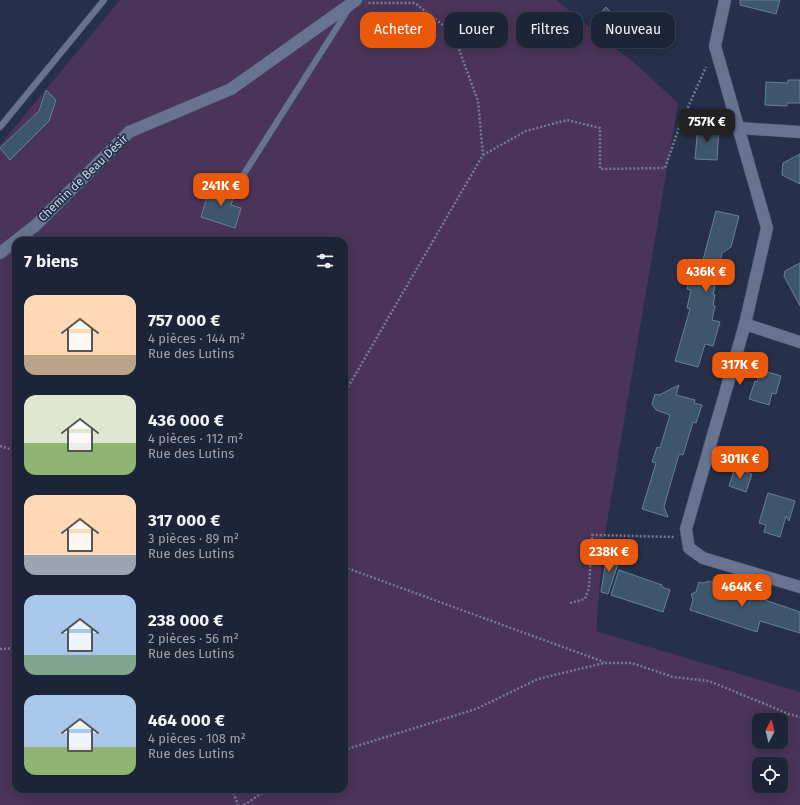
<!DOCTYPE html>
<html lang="fr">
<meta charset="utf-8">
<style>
:root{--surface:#1d2438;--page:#252c40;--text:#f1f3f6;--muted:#a0a4ae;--line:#3b4153;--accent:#ea580c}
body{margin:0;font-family:"Fira Sans",sans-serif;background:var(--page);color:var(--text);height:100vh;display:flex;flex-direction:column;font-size:15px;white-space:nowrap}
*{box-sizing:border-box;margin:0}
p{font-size:13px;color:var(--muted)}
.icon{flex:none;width:22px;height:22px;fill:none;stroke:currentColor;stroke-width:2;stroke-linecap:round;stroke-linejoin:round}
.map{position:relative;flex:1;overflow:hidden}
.sheet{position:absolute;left:12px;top:237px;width:336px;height:556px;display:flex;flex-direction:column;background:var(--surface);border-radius:12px;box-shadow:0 2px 10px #0003,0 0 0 1px var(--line)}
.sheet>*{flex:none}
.top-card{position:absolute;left:360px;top:12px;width:380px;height:36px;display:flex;gap:8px}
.needle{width:26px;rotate:7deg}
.tools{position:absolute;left:752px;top:713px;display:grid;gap:8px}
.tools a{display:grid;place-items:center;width:36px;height:36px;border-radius:8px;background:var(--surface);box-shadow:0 2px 10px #0003,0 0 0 1px var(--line);font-size:20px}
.price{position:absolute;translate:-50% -34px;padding:0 9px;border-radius:8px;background:var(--accent);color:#fff;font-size:13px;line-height:26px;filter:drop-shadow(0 1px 2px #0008)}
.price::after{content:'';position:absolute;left:50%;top:24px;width:12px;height:9px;margin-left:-6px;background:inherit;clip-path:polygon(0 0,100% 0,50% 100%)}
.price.on{background:#222;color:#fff}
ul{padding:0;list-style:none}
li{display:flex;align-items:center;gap:12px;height:100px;padding:0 12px}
li span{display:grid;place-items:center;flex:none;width:112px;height:80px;border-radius:12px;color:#555}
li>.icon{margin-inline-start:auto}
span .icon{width:48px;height:48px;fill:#fffc;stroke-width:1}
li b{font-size:17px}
h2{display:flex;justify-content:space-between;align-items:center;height:48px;padding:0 12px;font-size:17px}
.tag{padding:0 14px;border-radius:12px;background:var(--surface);box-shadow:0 2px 10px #0003,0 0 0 1px var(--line);font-size:14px;line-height:36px}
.tag.on{background:var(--accent);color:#fff}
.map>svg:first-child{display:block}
.green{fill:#4a3459;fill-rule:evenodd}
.building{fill:#3d566c;stroke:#668098}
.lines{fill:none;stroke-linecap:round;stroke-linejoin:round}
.service-casing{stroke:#444d62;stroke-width:7}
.minor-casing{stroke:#444d62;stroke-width:13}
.path{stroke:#747c92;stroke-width:2.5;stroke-dasharray:2 2;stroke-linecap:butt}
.service{stroke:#677390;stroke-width:6}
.minor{stroke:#677390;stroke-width:12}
.labels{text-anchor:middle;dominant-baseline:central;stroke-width:3.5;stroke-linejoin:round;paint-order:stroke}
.street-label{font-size:12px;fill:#cdd4e5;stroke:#27304a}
</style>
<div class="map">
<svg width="800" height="805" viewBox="0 0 800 805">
<rect width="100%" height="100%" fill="#27304a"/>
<path class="green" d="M120 0H556L638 66 678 103 603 546 596 631 800 692V805H0V145ZM16 241H344V789H16ZM759 720H781V742H759ZM759 764H781V786H759Z"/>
<g class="building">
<path d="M740 0H780L776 14 740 5Z"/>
<path d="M606 7 621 23 610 33 596 17Z"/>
<path d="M788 80H800V103H787V106L765 105 766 82 788 83Z"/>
<path d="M46 90 56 100 49 121 10 160 0 148 39 111Z"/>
<path d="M698 125 719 126 717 160 695 159Z"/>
<path d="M800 154V184L782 175 783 163Z"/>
<path d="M211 184 235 191 231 205 241 208 235 228 201 217Z"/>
<path d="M716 211 739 216 731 247 722 253 713 295H715L713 305 715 306 712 320 720 322 713 346 705 344 698 367 675 361 690 309 687 308 691 290 687 289 691 272 697 273 699 264H702Z"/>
<path d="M800 263V306L784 276 785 271Z"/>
<path d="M761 370 781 376 776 394 772 393 769 405 749 399 755 381 757 382Z"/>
<path d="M679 385 676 395 695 400 694 403 702 405 696 423 693 422 683 455 679 454 669 489 664 507 668 517 642 509 656 463 652 462 657 447 660 448 670 415 656 410 652 404 655 394 659 395Z"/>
<path d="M735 468 752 474 746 492 729 486Z"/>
<path d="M768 493 795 501 789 521 786 516 780 537 764 532 766 525 759 523Z"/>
<path d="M607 554 620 558 608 594 601 592Z"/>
<path d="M619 570 662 585V587L670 590 663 612 611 595Z"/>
<path d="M709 581 749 596 750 593 766 598 765 600 800 612V633L760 621 757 632 690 610 693 600 691 594 696 592 699 582 703 583Z"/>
</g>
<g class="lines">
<g class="service-casing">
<g id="service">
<path d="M0 127 104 0"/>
<path d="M242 177 348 10"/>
</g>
</g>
<g class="minor-casing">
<g id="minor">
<path d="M725 0 715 46 767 228 745 324 686 529 689 548 703 558 800 587"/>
<path d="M739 128 800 132"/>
<path d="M0 253 36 225 129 132 231 89 356 0"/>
<path d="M745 324 800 342"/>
</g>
</g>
<g class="path">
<path d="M483 155 526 131 567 120 600 128V169L665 168 680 125 706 67"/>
<path d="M344 394 483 155 478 101 453 33 415 3H368"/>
<path d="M0 446 16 451"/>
<path d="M344 567 604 662"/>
<path d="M570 603 585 599 589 588 592 535 675 537"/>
<path d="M0 649 16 648"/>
<path d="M344 750 476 709 538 679 604 663H632L673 677 709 681 789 714 800 717"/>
<path d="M232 789 238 805"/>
<path d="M244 805 268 789"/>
</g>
<use href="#service" class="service"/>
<use href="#minor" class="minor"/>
</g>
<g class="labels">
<g class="street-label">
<text transform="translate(83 178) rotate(-44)">Chemin de Beau Désir</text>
</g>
</g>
</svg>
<div class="tools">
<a><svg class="needle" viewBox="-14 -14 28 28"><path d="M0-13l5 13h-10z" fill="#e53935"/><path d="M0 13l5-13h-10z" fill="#a0a4ae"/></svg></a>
<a><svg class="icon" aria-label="locate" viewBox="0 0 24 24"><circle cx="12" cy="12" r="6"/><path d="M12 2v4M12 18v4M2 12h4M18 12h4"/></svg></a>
</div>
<b class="price on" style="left:707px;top:143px">757K €</b>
<b class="price" style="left:221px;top:207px">241K €</b>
<b class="price" style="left:706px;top:293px">436K €</b>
<b class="price" style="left:740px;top:386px">317K €</b>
<b class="price" style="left:740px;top:480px">301K €</b>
<b class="price" style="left:609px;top:573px">238K €</b>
<b class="price" style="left:742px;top:608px">464K €</b>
<div class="top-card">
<a class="tag on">Acheter</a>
<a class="tag">Louer</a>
<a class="tag">Filtres</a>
<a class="tag">Nouveau</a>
</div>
<section class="sheet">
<h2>7 biens<svg class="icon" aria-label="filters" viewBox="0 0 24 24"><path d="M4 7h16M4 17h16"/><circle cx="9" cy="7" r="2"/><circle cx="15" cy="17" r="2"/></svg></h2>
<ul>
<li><span style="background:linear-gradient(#ffd9b3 75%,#b9a48a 0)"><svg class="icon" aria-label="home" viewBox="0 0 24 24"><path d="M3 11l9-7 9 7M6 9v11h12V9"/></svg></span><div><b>757 000 €</b><p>4 pièces · 144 m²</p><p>Rue des Lutins</p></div></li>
<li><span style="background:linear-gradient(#dfe7d0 60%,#8fb573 0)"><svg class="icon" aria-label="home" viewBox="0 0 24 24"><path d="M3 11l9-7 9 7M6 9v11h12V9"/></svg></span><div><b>436 000 €</b><p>4 pièces · 112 m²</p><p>Rue des Lutins</p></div></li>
<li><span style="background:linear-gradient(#ffd9b3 75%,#9aa5b1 0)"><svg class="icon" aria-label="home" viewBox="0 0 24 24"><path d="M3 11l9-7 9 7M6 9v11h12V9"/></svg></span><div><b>317 000 €</b><p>3 pièces · 89 m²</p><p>Rue des Lutins</p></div></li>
<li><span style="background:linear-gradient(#a9c7e8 75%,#7fa58c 0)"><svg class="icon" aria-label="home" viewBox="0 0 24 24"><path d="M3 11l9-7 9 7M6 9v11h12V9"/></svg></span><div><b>238 000 €</b><p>2 pièces · 56 m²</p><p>Rue des Lutins</p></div></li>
<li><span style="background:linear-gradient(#a9c7e8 65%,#8fb573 0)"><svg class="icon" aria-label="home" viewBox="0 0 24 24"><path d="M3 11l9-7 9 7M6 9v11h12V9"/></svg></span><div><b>464 000 €</b><p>4 pièces · 108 m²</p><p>Rue des Lutins</p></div></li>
</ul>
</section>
</div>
